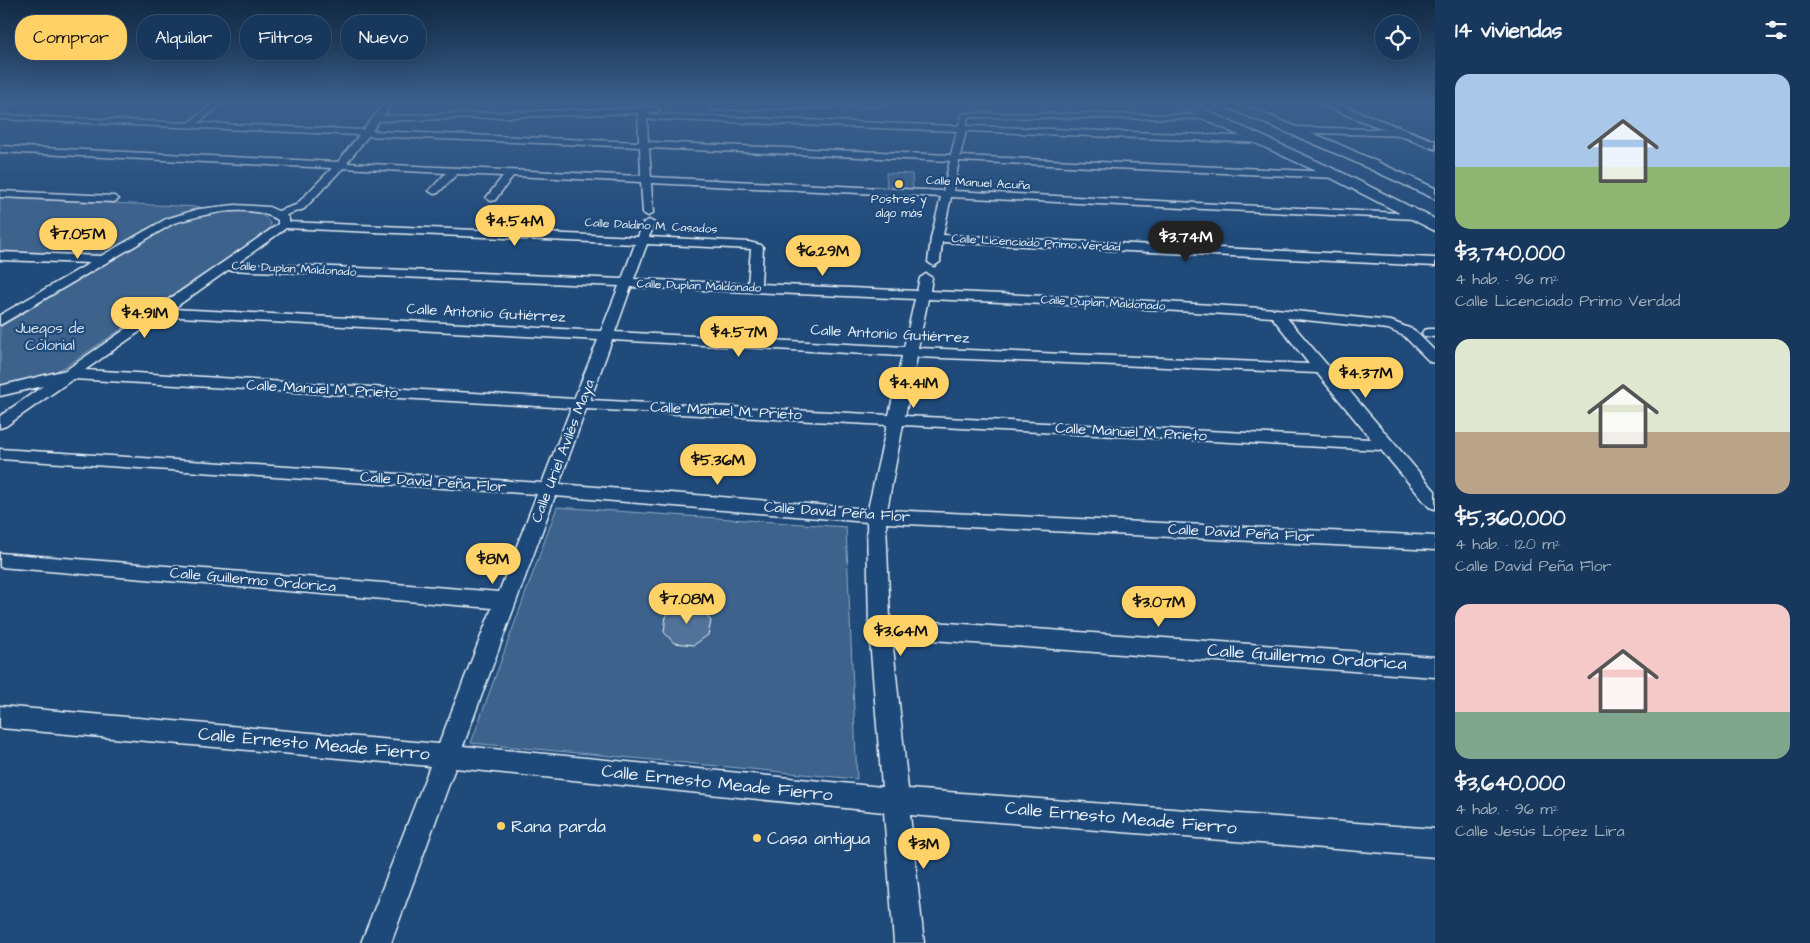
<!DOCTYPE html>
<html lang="es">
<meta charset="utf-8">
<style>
:root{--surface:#17385c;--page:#244365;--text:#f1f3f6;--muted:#9eacbb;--line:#365272;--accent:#ffd166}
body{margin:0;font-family:"Architects Daughter",sans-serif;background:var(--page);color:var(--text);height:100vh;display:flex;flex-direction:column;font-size:19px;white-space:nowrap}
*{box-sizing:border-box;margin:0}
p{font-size:16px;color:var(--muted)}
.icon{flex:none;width:28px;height:28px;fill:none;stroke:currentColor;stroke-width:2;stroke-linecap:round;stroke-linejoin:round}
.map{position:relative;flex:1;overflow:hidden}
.panel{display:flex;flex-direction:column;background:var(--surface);width:375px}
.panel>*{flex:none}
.top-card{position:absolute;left:15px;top:15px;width:475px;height:45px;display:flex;gap:10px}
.fabs{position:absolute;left:1375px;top:15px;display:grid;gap:10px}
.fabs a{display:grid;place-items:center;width:45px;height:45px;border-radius:50%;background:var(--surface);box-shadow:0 5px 20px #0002,0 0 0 1px var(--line);font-size:25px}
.price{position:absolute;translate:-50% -42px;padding:0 11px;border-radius:18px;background:var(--accent);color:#111;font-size:16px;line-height:32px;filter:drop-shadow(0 1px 2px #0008)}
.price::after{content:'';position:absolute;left:50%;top:30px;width:15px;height:11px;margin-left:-8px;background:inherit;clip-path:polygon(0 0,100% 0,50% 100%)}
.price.active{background:#222;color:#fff}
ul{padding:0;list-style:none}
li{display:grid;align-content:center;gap:10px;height:265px;padding:0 20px}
li span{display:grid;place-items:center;height:155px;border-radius:15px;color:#555}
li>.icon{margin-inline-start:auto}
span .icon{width:90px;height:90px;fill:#fffc;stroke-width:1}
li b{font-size:21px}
h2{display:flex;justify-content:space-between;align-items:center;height:60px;padding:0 20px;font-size:21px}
.chip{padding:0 18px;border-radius:20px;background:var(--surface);box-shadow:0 5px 20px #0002,0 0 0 1px var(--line);font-size:18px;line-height:45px}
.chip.active{background:var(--accent);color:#111}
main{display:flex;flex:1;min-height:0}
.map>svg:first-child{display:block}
.green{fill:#3c628c;stroke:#92aac2}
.building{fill:#517399;stroke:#e8f1f8}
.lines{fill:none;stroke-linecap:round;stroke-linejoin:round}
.street-casing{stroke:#e8f1f8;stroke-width:3}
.secondary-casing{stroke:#e8f1f8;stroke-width:4}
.primary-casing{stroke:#e8f1f8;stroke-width:3}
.street{fill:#1f4a7a;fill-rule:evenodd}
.secondary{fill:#1f4a7a;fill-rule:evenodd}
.primary{fill:#1f4a7a;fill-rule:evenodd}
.poi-dot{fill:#ffd166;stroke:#1f4a7a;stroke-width:2}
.labels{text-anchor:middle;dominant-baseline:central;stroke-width:4.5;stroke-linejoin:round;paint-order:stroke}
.far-street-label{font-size:12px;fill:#e8f1f8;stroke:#1f4a7a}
.far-poi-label{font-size:12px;fill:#e8f1f8;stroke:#1f4a7a}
.street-label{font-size:15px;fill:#e8f1f8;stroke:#1f4a7a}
.park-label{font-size:15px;fill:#d7e3ed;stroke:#1f4a7a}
.near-street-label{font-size:18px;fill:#e8f1f8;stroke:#1f4a7a}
.near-poi-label{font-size:18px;fill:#e8f1f8;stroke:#1f4a7a;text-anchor:start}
</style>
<main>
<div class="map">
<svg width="1435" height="943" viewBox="0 0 1435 943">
<rect width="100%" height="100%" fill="#1f4a7a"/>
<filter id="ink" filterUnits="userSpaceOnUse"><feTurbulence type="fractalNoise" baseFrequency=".02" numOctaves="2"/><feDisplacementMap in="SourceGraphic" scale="10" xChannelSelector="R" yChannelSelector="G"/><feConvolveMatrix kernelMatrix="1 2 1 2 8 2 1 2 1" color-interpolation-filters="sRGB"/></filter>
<g filter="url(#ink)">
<g class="green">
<path d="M886 173 912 174 913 190 887 189Z"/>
<path d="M0 198 200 207 204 209 168 218 100 259 0 254Z"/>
<path d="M231 211C245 211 264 210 271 225L267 232 65 367 43 377 0 388V327L176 222 213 213Z"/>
<path d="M557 507 846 527 857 779 471 743Z"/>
</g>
<path class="building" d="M681 606 700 608 711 621 708 635 694 645 674 643 664 632 666 615Z"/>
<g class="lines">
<g class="street-casing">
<g id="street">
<path d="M0 104H16L12 106H0Z"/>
<path d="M213 104H222L198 123 363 130 384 104H392L383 116 638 108 642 105 646 108H656L660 110 646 114 958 126 962 117 961 115 965 113 1211 115H1214V119L967 117V126L1263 137 1267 140 1263 143 966 131 960 156 1336 172 1341 175 1336 178 959 161 953 191 1420 214 1421 216 1416 219 951 197 943 235 1435 258V266L942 242 940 262 934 266 928 262 931 238 941 197 651 183 653 213 648 216 643 213 641 182 513 176 495 200 491 201 486 198 503 176 457 174 438 193 434 194 429 191 446 173 343 168 304 209 286 215 289 219V222L638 237 643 223 649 220 655 223 649 237 749 242 761 245 763 247 761 284 917 291 920 278 926 274 932 278 930 291 1116 299 1276 309 1391 321 1414 330 1435 351V363L1430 362 1404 336 1388 329 1287 318 1435 491V509L1429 507 1381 450 903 425 887 510 1435 536V550L886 523 890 619 1435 657V677L892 637 908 789 1435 829V857L910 815 924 943H894L884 812 455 768 391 943H361L430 766 0 728V706L439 744 492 608 0 567V553L499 592 537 494 0 459V449L542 483 571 408 73 379 6 426 0 428V416L43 386 0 396V386L66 370 270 230 278 224V220C248 202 206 214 174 223L0 325V315L90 263 0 260V252L101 256 166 219 199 209 235 205 269 207 278 211 296 205 332 168 0 152V146L338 162 359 135 0 119V115L188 123ZM638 113 639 142 372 131 379 121ZM647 119 957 131 951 155 648 142ZM368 136 640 147 641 176 347 163ZM649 148 950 161 943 191 651 177ZM286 228 635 244 622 279 238 263ZM647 244 751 249 748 284 634 279ZM228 270 619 286 601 331 173 309ZM631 287 915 299 904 347 615 332ZM928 299 1116 307 1272 317 1309 364 918 348ZM162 316 598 340 574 399 85 370ZM612 340 902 356 889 415 590 400ZM917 357 1317 373 1371 439 905 416ZM586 409 887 425 868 509 559 484ZM555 496 867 522 869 627 882 787 463 746Z"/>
<path d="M794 104H890L886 106 714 110 710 108 714 106Z"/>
<path d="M1294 127 1404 130 1408 133 1404 136 1291 132V128Z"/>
<path d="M0 191 114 196 119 199 114 202 0 197Z"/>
<path d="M1429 329H1435V337L1424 336 1422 333 1424 330Z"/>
</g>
</g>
<g class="secondary-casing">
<path id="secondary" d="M1322 104H1338L1435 141V149L1324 106Z"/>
</g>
<g class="primary-casing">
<g id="primary">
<path d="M1176 104H1192L1341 172 1435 219V231L1331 178 1178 107Z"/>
<path d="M1224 104H1240L1334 142 1435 188V199L1324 148 1226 107Z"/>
</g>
</g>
<use href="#street" class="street"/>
<use href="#secondary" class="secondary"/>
<use href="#primary" class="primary"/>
</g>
</g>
<linearGradient id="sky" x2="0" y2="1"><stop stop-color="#112943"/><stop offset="0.44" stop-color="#3c608d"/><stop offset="1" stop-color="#3c608d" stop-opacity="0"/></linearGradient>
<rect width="1435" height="236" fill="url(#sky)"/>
<g class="poi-dot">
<circle cx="899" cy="184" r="5"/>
<circle cx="501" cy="826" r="5"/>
<circle cx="757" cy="838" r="5"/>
</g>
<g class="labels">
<g class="far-street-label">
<text transform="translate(978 183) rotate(3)">Calle Manuel Acuña</text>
<text transform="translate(651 226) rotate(3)">Calle Daldino M. Casados</text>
<text transform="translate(1036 243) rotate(3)">Calle Licenciado Primo Verdad</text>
<text transform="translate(294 269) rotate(3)">Calle Duplan Maldonado</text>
<text transform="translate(699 286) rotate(2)">Calle Duplan Maldonado</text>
<text transform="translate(1103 303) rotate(3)">Calle Duplan Maldonado</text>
</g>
<g class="far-poi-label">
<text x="899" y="199">Postres y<tspan x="899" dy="14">algo más</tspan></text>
</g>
<g class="street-label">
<text transform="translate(486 313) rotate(3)">Calle Antonio Gutiérrez</text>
<text transform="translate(890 334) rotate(3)">Calle Antonio Gutiérrez</text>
<text transform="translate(322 389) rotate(3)">Calle Manuel M. Prieto</text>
<text transform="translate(726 411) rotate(3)">Calle Manuel M. Prieto</text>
<text transform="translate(1131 432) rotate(3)">Calle Manuel M. Prieto</text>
<text transform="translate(563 451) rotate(-69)">Calle Uriel Avilés Maya</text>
<text transform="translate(433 482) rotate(4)">Calle David Peña Flor</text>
<text transform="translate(837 512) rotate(4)">Calle David Peña Flor</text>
<text transform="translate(1241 533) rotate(3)">Calle David Peña Flor</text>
<text transform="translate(253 580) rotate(5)">Calle Guillermo Ordorica</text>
</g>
<g class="park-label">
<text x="50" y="328">Juegos de<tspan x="50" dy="17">Colonial</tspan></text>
</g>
<g class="near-street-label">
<text transform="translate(1307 657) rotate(4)">Calle Guillermo Ordorica</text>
<text transform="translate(314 744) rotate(5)">Calle Ernesto Meade Fierro</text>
<text transform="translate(717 783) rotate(6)">Calle Ernesto Meade Fierro</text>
<text transform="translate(1121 818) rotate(5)">Calle Ernesto Meade Fierro</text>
</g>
<g class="near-poi-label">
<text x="511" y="826">Rana parda</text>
<text x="767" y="838">Casa antigua</text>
</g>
</g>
</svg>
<div class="fabs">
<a><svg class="icon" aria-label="locate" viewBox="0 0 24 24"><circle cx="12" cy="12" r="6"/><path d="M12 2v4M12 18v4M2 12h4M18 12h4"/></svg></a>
</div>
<b class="price" style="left:515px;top:247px">$4.54M</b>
<b class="price" style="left:78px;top:260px">$7.05M</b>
<b class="price active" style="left:1186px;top:263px">$3.74M</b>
<b class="price" style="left:823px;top:277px">$6.29M</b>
<b class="price" style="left:145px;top:339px">$4.91M</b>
<b class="price" style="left:739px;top:358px">$4.57M</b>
<b class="price" style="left:1366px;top:399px">$4.37M</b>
<b class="price" style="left:914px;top:409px">$4.41M</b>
<b class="price" style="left:718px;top:486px">$5.36M</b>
<b class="price" style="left:493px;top:585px">$8M</b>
<b class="price" style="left:687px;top:625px">$7.08M</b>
<b class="price" style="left:1159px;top:628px">$3.07M</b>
<b class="price" style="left:901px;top:657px">$3.64M</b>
<b class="price" style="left:924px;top:870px">$3M</b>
<div class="top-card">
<a class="chip active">Comprar</a>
<a class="chip">Alquilar</a>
<a class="chip">Filtros</a>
<a class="chip">Nuevo</a>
</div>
</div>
<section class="panel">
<h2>14 viviendas<svg class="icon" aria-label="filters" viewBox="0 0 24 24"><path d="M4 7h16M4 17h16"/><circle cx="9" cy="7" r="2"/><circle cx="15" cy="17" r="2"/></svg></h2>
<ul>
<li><span style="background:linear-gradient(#a9c7e8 60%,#8fb573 0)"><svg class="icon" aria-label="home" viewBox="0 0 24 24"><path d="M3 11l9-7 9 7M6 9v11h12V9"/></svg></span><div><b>$3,740,000</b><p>4 hab. · 96 m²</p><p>Calle Licenciado Primo Verdad</p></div></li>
<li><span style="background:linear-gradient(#dfe7d0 60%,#b9a48a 0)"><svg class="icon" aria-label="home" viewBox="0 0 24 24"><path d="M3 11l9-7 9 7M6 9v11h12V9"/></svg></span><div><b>$5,360,000</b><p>4 hab. · 120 m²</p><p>Calle David Peña Flor</p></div></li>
<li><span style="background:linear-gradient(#f6c9c9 70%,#7fa58c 0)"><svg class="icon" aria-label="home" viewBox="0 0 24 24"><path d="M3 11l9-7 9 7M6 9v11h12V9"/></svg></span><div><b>$3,640,000</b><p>4 hab. · 96 m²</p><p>Calle Jesús López Lira</p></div></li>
</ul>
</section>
</main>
